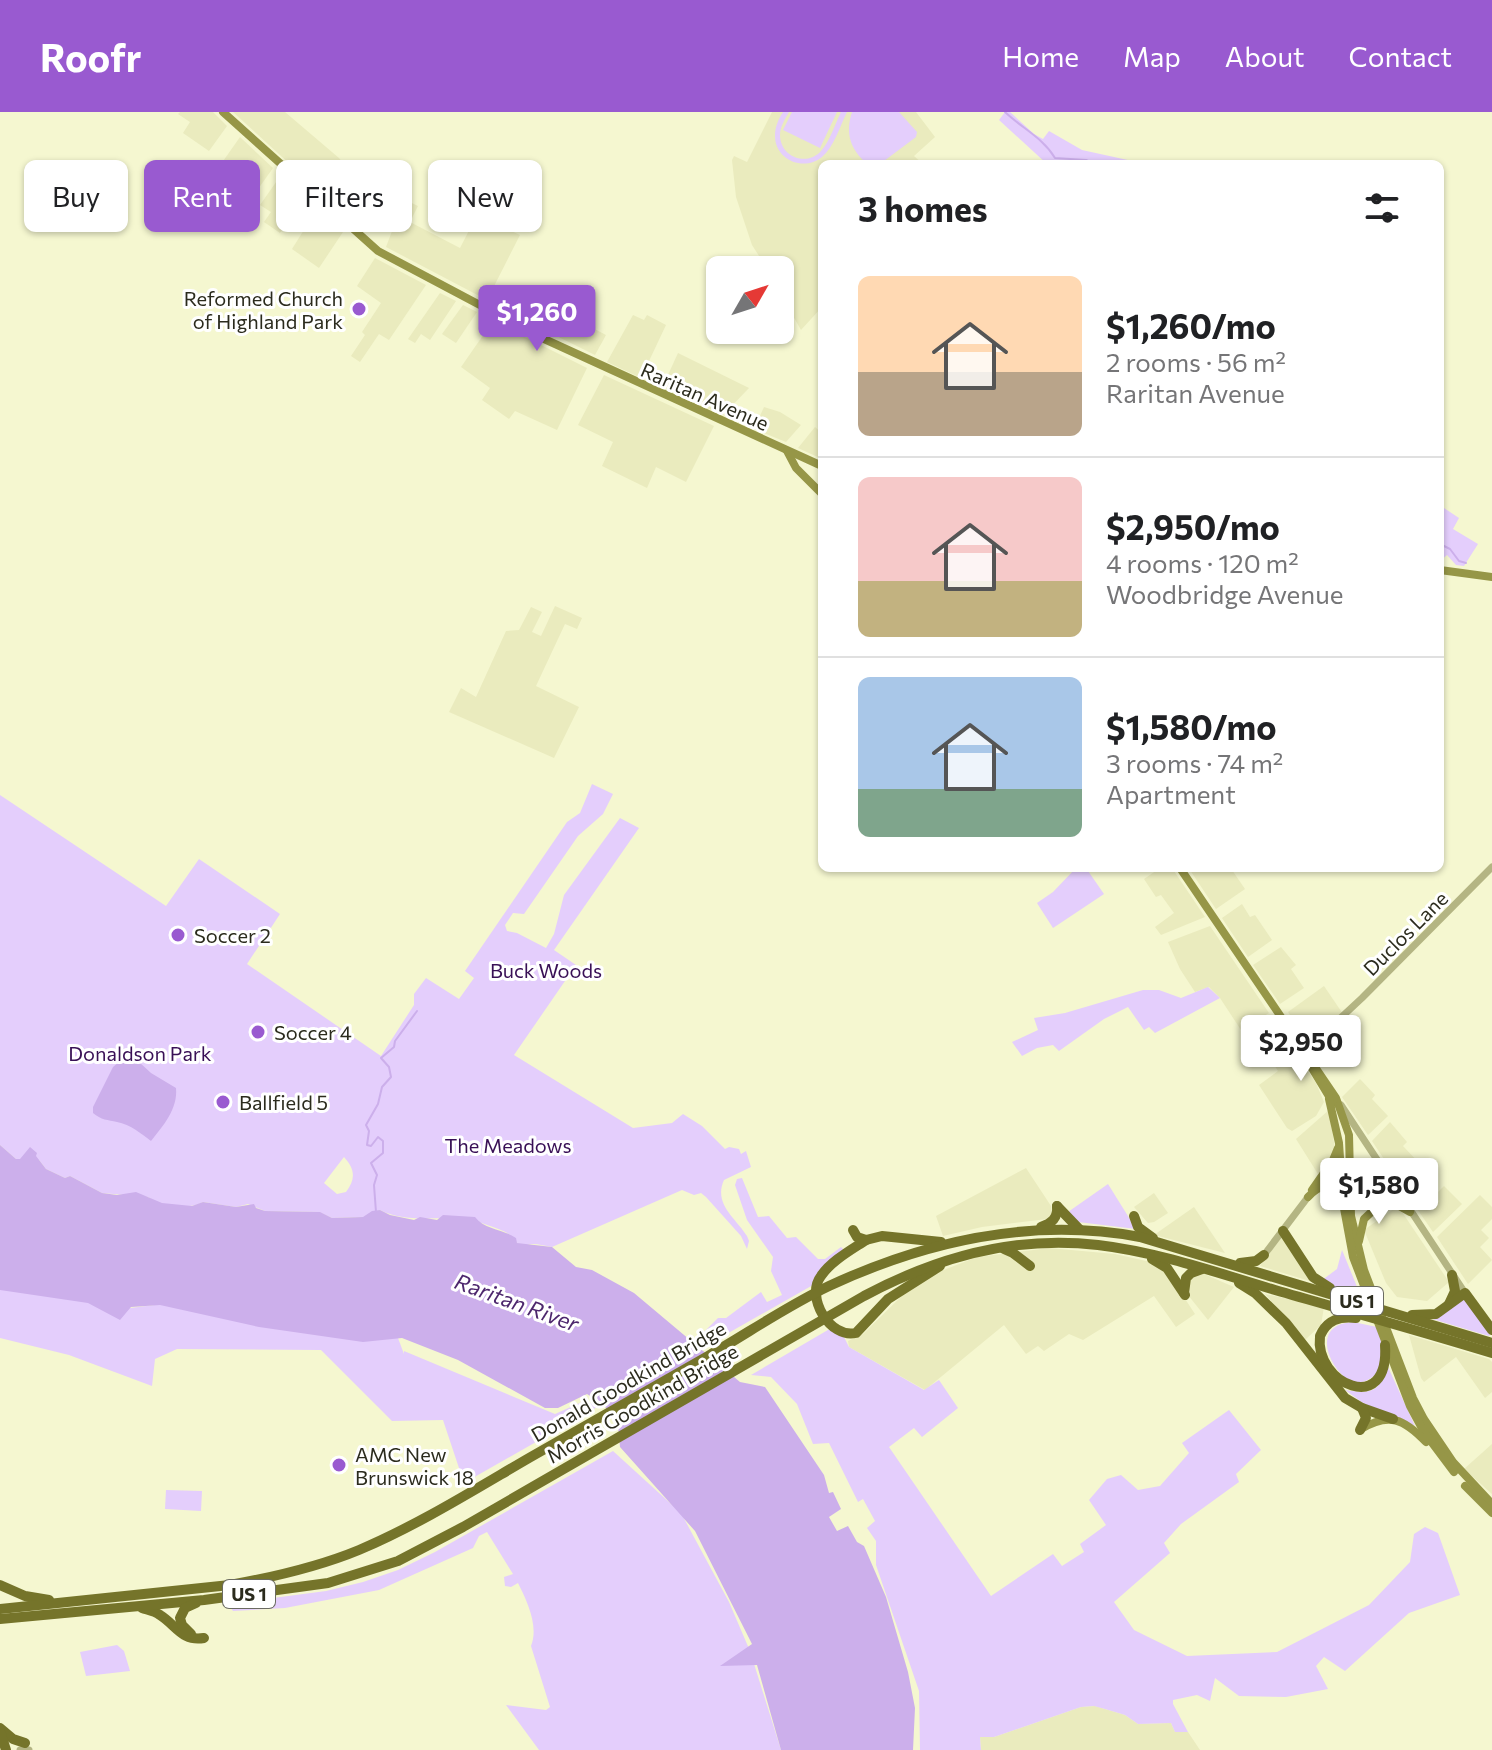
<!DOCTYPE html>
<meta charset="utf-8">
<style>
:root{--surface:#fff;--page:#f6f6f6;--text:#202124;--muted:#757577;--line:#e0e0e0;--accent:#995ad0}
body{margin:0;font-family:Commissioner,sans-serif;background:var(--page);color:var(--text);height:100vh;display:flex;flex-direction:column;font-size:30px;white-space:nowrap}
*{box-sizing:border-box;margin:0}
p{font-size:26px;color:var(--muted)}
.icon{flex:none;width:44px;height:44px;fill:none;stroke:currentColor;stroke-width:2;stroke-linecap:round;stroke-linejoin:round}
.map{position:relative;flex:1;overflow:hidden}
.sheet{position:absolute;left:818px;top:48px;width:626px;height:712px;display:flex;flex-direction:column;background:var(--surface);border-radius:12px;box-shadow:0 2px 6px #0004}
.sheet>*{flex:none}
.guide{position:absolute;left:24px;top:48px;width:674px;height:72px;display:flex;gap:16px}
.needle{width:52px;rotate:51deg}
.tools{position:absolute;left:706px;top:144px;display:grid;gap:16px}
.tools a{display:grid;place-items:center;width:88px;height:88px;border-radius:12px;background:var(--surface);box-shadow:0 2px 6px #0004;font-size:40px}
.price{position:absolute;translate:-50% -68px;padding:0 18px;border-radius:8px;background:#fff;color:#222;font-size:26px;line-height:52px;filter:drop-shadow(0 2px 4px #0008)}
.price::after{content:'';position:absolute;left:50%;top:48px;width:24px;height:18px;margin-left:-12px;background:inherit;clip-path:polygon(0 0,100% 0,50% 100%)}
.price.active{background:var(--accent);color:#fff}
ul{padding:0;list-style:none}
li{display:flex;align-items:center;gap:24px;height:200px;padding:0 40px}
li+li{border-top:2px solid var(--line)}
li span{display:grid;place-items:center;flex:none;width:224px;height:160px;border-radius:12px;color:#555}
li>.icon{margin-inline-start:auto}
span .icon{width:96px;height:96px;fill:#fffc;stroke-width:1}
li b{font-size:34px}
h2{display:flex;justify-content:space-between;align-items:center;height:96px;padding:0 40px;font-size:34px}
.pill{padding:0 28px;border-radius:12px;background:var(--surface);box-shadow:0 2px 6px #0004;font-size:28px;line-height:72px}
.pill.active{background:var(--accent);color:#fff}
header{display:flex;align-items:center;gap:48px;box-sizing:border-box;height:112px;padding:0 40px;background:var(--accent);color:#fff}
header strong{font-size:38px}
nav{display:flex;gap:44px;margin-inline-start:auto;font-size:28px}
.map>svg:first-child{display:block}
.built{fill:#eaebbe}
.green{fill:#e4cefc;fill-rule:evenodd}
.water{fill:#ccafeb}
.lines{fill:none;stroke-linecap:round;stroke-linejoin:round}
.stream{stroke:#ccafeb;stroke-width:2}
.tertiary{stroke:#b4b583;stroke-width:7}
.secondary{stroke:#969647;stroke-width:8}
.trunk{stroke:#75742a;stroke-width:10}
.poi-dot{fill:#995ad0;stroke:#fff;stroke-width:3}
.labels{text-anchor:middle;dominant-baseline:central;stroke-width:6;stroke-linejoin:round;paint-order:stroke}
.shield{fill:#fff;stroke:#6b6b61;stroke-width:2}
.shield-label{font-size:18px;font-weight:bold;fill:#2b2b1d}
.poi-label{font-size:20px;fill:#2b2b1d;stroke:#fff;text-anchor:start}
.street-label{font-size:20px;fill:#2b2b1d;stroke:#fff}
.park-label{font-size:20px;fill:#391056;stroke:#fff}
.water-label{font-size:22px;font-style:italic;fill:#4d276d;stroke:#fff}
</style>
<header>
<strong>Roofr</strong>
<nav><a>Home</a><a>Map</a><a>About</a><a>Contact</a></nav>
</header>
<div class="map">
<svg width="1492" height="1638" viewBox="0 0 1492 1638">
<rect width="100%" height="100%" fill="#f5f7d0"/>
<g class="built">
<path d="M180 0H213L227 14 209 39 183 21 190 10 178 2Z"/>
<path d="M233 0H285L339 46 356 68 369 75 352 109Z"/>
<path d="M772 0H916L935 25 914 44 923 52H822V195L801 218 780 181V158H768L752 133 736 85 732 48 734 44 747 50Z"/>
<path d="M240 25 273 56 251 87 214 62Z"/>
<path d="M281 63 304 84 280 121 264 110 271 100 260 93Z"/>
<path d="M387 79 418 94 410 110 460 136 477 103 520 123 487 188 386 135 397 106 378 96Z"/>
<path d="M317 97 343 120 319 156 292 137Z"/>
<path d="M375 146 426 173 389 228 379 222 360 250 351 244 365 223 362 220 381 191 357 174Z"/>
<path d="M512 177 519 180 515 189 540 202 550 188 562 194 560 199 606 223 595 243 502 197Z"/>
<path d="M440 181 456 189 430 228 421 222 415 231 408 227Z"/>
<path d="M463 193 477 200 456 231 442 222Z"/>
<path d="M633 203 644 208 647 203 666 213 641 266 607 250Z"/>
<path d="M493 209 587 256 557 318 515 299 509 307 482 288 490 276 461 255Z"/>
<path d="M678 241 749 276 723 303 662 276Z"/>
<path d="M604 263 714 314 686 370 656 355 647 376 602 354 613 330 578 313Z"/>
<path d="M764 295 780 300 801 313 786 330 754 317Z"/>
<path d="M815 315 822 321V347L798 336Z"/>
<path d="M555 494 582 506 577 517 565 512 536 574 579 595 554 646 449 600 461 576 476 585 506 519 519 518 531 495 542 500 532 520 541 524Z"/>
<path d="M1160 756H1172L1205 805 1161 823 1155 815 1174 801 1161 783 1156 785 1144 767Z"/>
<path d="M1193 756H1235L1232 758 1245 777 1216 797 1190 758Z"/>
<path d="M1242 792 1250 805 1255 803 1272 828 1248 845 1222 806Z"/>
<path d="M1210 814 1269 901 1241 918 1220 886 1209 875 1195 880 1180 857 1168 830Z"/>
<path d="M1281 835 1296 853 1291 857 1304 876 1280 892 1253 853Z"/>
<path d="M1324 874 1343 902 1324 920 1306 929 1288 900Z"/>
<path d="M1276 912 1316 971 1324 990 1316 1004 1292 1019 1287 1016 1259 973 1278 959 1255 923Z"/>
<path d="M1360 967 1375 983 1372 987 1388 1004 1368 1023 1342 985Z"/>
<path d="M1329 998 1335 1037 1334 1043 1318 1062 1296 1027Z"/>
<path d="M1390 1010 1407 1030 1403 1034 1420 1052 1400 1071 1372 1029Z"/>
<path d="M1026 1056 1051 1094 1052 1102 1047 1107 982 1115 943 1124 936 1104Z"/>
<path d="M1421 1061 1438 1080 1444 1074 1462 1092 1433 1120 1404 1078Z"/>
<path d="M1154 1081 1168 1101 1154 1110 1148 1111 1134 1095Z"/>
<path d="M1480 1083 1492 1095V1107L1481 1118 1489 1126 1480 1135 1492 1148 1468 1172 1437 1125Z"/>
<path d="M1398 1094 1449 1170 1427 1189 1397 1185 1386 1171 1364 1118Z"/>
<path d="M1194 1095 1225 1141 1154 1123Z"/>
<path d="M1282 1124 1313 1170 1260 1154Z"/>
<path d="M1049 1136 1115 1142 1155 1151 1168 1161 1195 1202 1176 1215 1154 1184 1083 1228 1069 1222 1044 1239 1038 1234 1026 1242 1004 1213 925 1278 849 1235 848 1229 863 1222 911 1175 941 1159 977 1145Z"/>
<path d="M1204 1162 1234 1175 1208 1208 1188 1183V1170L1192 1163Z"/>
<path d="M1265 1182 1324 1195 1321 1213 1305 1228Z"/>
<path d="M1409 1223 1489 1247 1492 1250V1280L1485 1286 1456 1245 1424 1270 1421 1266Z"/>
<path d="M1492 1332V1382L1464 1357Z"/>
<path d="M1095 1594 1125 1603 1138 1612 1171 1611 1175 1620H1188L1200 1638H981L980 1625H994L1081 1595Z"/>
</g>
<g class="green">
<path d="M783 0H789C785 7 780 15 780 23 780 45 807 55 821 39 830 29 835 12 841 0H847C840 14 834 35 822 45 804 60 775 48 775 24 775 15 778 8 783 0Z"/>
<path d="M792 0H837L820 36 783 18Z"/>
<path d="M852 0H899L917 20 916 25 880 52H867C850 37 845 21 852 0Z"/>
<path d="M1005 0H1010L1034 22 1043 27 1049 19 1082 38 1146 52H1047L999 8Z"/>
<path d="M1440 389 1444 396 1459 406 1453 417 1478 432 1464 454 1456 453 1447 443 1440 449Z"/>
<path d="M592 672 613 682 603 702 578 724 524 802 513 801 505 813 507 819 517 821 546 836 554 822 564 783 620 706 639 716 554 838 576 853 514 943 633 1016 672 1011 683 1002 702 1014 725 1037 729 1035 739 1037 741 1042 746 1039 751 1055 724 1068C713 1092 736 1106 747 1124L749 1129 747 1137 741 1124 706 1085 701 1081 694 1083 682 1078 552 1135C546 1134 539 1132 533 1132 525 1132 528 1135 521 1133 514 1131 513 1124 507 1121 503 1118 476 1109 472 1108 440 1102 410 1113 380 1098L364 1105 332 1106 319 1100 265 1099 248 1092 236 1095 203 1090C189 1098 162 1095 148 1085L102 1081 70 1064 65 1066 46 1057 39 1048 16 1047 0 1033V683L166 794 199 747 280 802 247 852 381 944 414 893V882L426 866 459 887 474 866 465 859 567 710 580 701ZM344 1045C355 1057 356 1067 346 1080L337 1082 324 1071Z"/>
<path d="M1076 756H1086L1104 782 1053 816 1037 791 1053 780Z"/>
<path d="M1208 875 1220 886 1155 921 1149 915 1144 918 1128 895 1104 907 1059 939 1053 933 1037 936 1022 944 1012 930 1038 918 1034 906 1065 901 1143 878H1159L1181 886Z"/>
<path d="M742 1066 758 1105 769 1104 787 1126 796 1125 818 1147H825L841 1135 844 1138 813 1173 702 1236 696 1228 718 1206H726L761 1180 767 1190 782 1183 771 1159 773 1145 747 1108 735 1073 737 1067Z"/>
<path d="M1108 1072 1136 1117 1078 1110 1068 1100Z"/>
<path d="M1342 1138 1360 1182 1332 1176 1321 1169 1337 1157Z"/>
<path d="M0 1171 122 1197 171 1191 398 1226 404 1242V1239L555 1302 584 1289 599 1294 464 1371 443 1308 392 1309 321 1238 177 1237 155 1247 152 1274 69 1243 0 1226Z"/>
<path d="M1463 1185 1492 1221 1489 1224 1429 1206Z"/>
<path d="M1353 1210 1377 1215 1384 1235 1377 1262C1370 1267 1363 1272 1354 1270 1336 1267 1304 1213 1353 1210Z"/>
<path d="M833 1215 843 1223 849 1235 924 1278 939 1268 958 1296 922 1325 914 1316 889 1335 991 1484 1053 1442 1062 1454 1084 1440 1080 1432 1106 1413 1089 1388 1107 1367 1121 1363 1138 1378 1160 1374 1189 1341 1182 1331 1229 1298 1261 1338 1236 1362 1239 1370 1181 1412 1164 1431 1170 1441 1114 1490 1134 1518 1187 1544 1277 1540 1369 1493 1410 1450 1414 1422 1425 1415 1438 1421 1460 1483 1409 1501 1345 1559 1324 1545 1316 1554 1328 1577 1286 1585 1239 1584 1215 1566 1210 1589 1197 1583 1173 1588V1592L1188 1620H1175L1171 1611 1138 1612 1125 1603 1105 1597 1094 1594 1081 1595 994 1625H980L981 1638H920L919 1579 876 1453V1429L867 1416 875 1409 863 1387 858 1390 829 1331 813 1332 797 1292 771 1265 751 1263Z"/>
<path d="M1388 1255 1415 1314 1363 1291 1345 1278C1372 1282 1378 1281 1388 1255Z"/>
<path d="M613 1339 681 1401 729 1490 750 1539 781 1638H539L506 1593 546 1598 550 1595 531 1534C539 1514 527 1489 518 1471L511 1475 505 1474 504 1465 513 1462 487 1420 479 1424 473 1436 379 1478 285 1496 233 1499 228 1492 326 1479 363 1470 398 1458 435 1440Z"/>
<path d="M166 1378 202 1379 201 1399 165 1397Z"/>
<path d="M117 1533 124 1539 130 1559 86 1564 80 1540Z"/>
</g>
<g class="water">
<path d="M119 950H139L151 961 176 976C178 997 163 1014 151 1029 143 1023 130 1012 117 1010 108 1008 101 1008 93 1001V995L113 955Z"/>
<path d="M0 1033 16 1047H20L30 1035 37 1041 36 1044 46 1057 65 1066 70 1064 102 1081 117 1083 136 1080 162 1091 192 1094 203 1090 236 1095 254 1092 256 1096 265 1099 320 1100 332 1106 363 1105 372 1099 380 1098 390 1103 414 1108 420 1105 437 1108 443 1103 475 1105C485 1118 503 1117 516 1126L517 1131 552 1135 576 1155 592 1158 634 1181 740 1270 765 1275 824 1363 829 1381 833 1380 841 1397 829 1405 837 1419 848 1414 857 1430 864 1434 886 1485 908 1560 915 1596 913 1638H781L757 1553 720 1554 752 1532 695 1419 620 1335 618 1314 604 1293 587 1282 558 1296H545L458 1248 402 1226 363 1230 259 1215 160 1193 131 1195 120 1208 88 1191 0 1178Z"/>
</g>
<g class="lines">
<g class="stream">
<path d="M1005 0C1023 17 1043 26 1055 46L1086 48 1095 52"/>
<path d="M1440 432 1450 437 1459 449 1466 451"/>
<path d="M376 1100 374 1073 377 1063 371 1051 383 1041V1029L378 1025 371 1034 367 1033 369 1019 366 1013 378 992 382 975 391 965 389 955 381 946 394 935 395 929 417 899"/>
</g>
<g class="tertiary">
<path d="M1304 940 1362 886 1492 755"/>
<path d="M1341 993 1465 1181"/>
<path d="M1264 1143 1308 1085"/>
<path d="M20 1638H29"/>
</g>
<g class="secondary">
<path d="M223 0 378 139 542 226 822 354"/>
<path d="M787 339 796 356 822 382"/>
<path d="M1440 458 1492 465"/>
<path d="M1180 756 1336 986 1349 1023 1351 1104 1364 1158 1413 1286 1424 1307 1453 1350 1492 1392"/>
<path d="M1307 948 1333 991"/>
<path d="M1329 987 1339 1031 1343 1091 1353 1145 1410 1294 1424 1320 1454 1360"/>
<path d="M1312 1078 1333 1048 1338 1036"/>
<path d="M1308 1085C1324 1068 1334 1073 1339 1094"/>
<path d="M1382 1090 1397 1079"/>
<path d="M1359 1129 1364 1107 1381 1091H1394L1410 1100"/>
<path d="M1361 1317C1389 1300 1404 1307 1426 1330"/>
<path d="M1465 1374 1492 1401"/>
</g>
<g class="trunk">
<path d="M1057 1094 1080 1118"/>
<path d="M1134 1104 1138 1115 1153 1126"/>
<path d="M1041 1115C1052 1111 1058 1106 1057 1094"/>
<path d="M853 1118 857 1125 866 1128 882 1124 941 1130"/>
<path d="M1283 1119 1313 1165 1330 1176"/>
<path d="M866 1128C851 1138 831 1149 821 1164 805 1185 830 1227 856 1221L888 1187 940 1154"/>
<path d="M1004 1137 1013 1141 1030 1154"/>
<path d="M1152 1147 1167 1156 1185 1183"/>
<path d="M1240 1151 1256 1149 1264 1143"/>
<path d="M1239 1171 1255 1181 1286 1211 1345 1286 1362 1296 1393 1307"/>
<path d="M1184 1181 1186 1166 1191 1161 1202 1157"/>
<path d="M1449 1192 1455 1179 1452 1163"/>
<path d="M1412 1203 1436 1202 1465 1181 1492 1218"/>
<path d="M1356 1206C1339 1204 1327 1208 1320 1224 1314 1272 1390 1305 1385 1233"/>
<path d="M1360 1318 1366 1306 1362 1296"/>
<path d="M0 1473 25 1484 49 1488"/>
<path d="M142 1496C148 1498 155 1499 160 1503 176 1513 182 1530 204 1526"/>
<path d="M0 1497 230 1473C274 1465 318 1455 359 1438 418 1413 474 1378 529 1346 589 1312 649 1278 708 1244 748 1221 787 1194 829 1174 928 1128 1032 1105 1140 1125L1492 1231"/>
<path d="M0 1507 204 1488 328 1471 398 1449 463 1415 864 1184C937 1145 1015 1123 1098 1133 1158 1140 1218 1161 1275 1178 1348 1199 1420 1219 1492 1241"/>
<path d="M191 1522 182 1513 180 1506 185 1496 196 1491"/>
<path d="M0 1616 13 1627 25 1631"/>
<path d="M0 1619 6 1638"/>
</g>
</g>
<g class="poi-dot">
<circle cx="359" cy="197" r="8"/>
<circle cx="178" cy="823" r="8"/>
<circle cx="258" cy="920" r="8"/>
<circle cx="223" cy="990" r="8"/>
<circle cx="339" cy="1353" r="8"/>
</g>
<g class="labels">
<g class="shield">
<rect x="1331" y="1175" width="52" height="28" rx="6"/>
<rect x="223" y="1468" width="52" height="28" rx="6"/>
</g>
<g class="shield-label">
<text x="1357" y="1189">US 1</text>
<text x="249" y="1482">US 1</text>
</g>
<g class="poi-label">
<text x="343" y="186" text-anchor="end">Reformed Church<tspan x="343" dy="23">of Highland Park</tspan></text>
<text x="194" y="823">Soccer 2</text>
<text x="274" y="920">Soccer 4</text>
<text x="239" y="990">Ballfield 5</text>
<text x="355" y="1342">AMC New<tspan x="355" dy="23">Brunswick 18</tspan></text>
</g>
<g class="street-label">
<text transform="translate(705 284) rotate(24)">Raritan Avenue</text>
<text transform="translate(1405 821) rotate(-45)">Duclos Lane</text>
<text transform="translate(628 1269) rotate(-30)">Donald Goodkind Bridge</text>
<text transform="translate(642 1291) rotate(-30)">Morris Goodkind Bridge</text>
</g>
<g class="park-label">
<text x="546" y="858">Buck Woods</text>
<text x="140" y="941">Donaldson Park</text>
<text x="508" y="1033">The Meadows</text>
</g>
<g class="water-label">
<text transform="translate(517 1190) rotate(20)">Raritan River</text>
</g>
</g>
</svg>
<div class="tools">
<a><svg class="needle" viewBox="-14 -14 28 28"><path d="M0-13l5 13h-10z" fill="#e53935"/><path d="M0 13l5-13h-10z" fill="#757577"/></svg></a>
</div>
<b class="price active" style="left:537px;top:241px">$1,260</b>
<b class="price" style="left:1301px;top:971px">$2,950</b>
<b class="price" style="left:1379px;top:1114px">$1,580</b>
<div class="guide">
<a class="pill">Buy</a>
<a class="pill active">Rent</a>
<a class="pill">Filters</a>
<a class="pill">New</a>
</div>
<section class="sheet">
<h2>3 homes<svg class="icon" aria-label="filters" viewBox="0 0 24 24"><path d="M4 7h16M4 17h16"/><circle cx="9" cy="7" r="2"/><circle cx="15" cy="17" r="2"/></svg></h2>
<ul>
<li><span style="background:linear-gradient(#ffd9b3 60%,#b9a48a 0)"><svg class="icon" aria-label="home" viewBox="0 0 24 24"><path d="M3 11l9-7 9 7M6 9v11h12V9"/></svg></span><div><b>$1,260/mo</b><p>2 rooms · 56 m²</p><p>Raritan Avenue</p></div></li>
<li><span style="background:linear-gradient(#f6c9c9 65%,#c2b280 0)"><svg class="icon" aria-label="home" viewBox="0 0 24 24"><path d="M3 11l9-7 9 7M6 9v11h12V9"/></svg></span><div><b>$2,950/mo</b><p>4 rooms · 120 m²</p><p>Woodbridge Avenue</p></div></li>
<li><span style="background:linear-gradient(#a9c7e8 70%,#7fa58c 0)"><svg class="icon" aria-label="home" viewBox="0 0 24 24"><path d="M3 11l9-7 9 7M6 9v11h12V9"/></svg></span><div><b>$1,580/mo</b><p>3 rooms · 74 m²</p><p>Apartment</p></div></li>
</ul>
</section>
</div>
